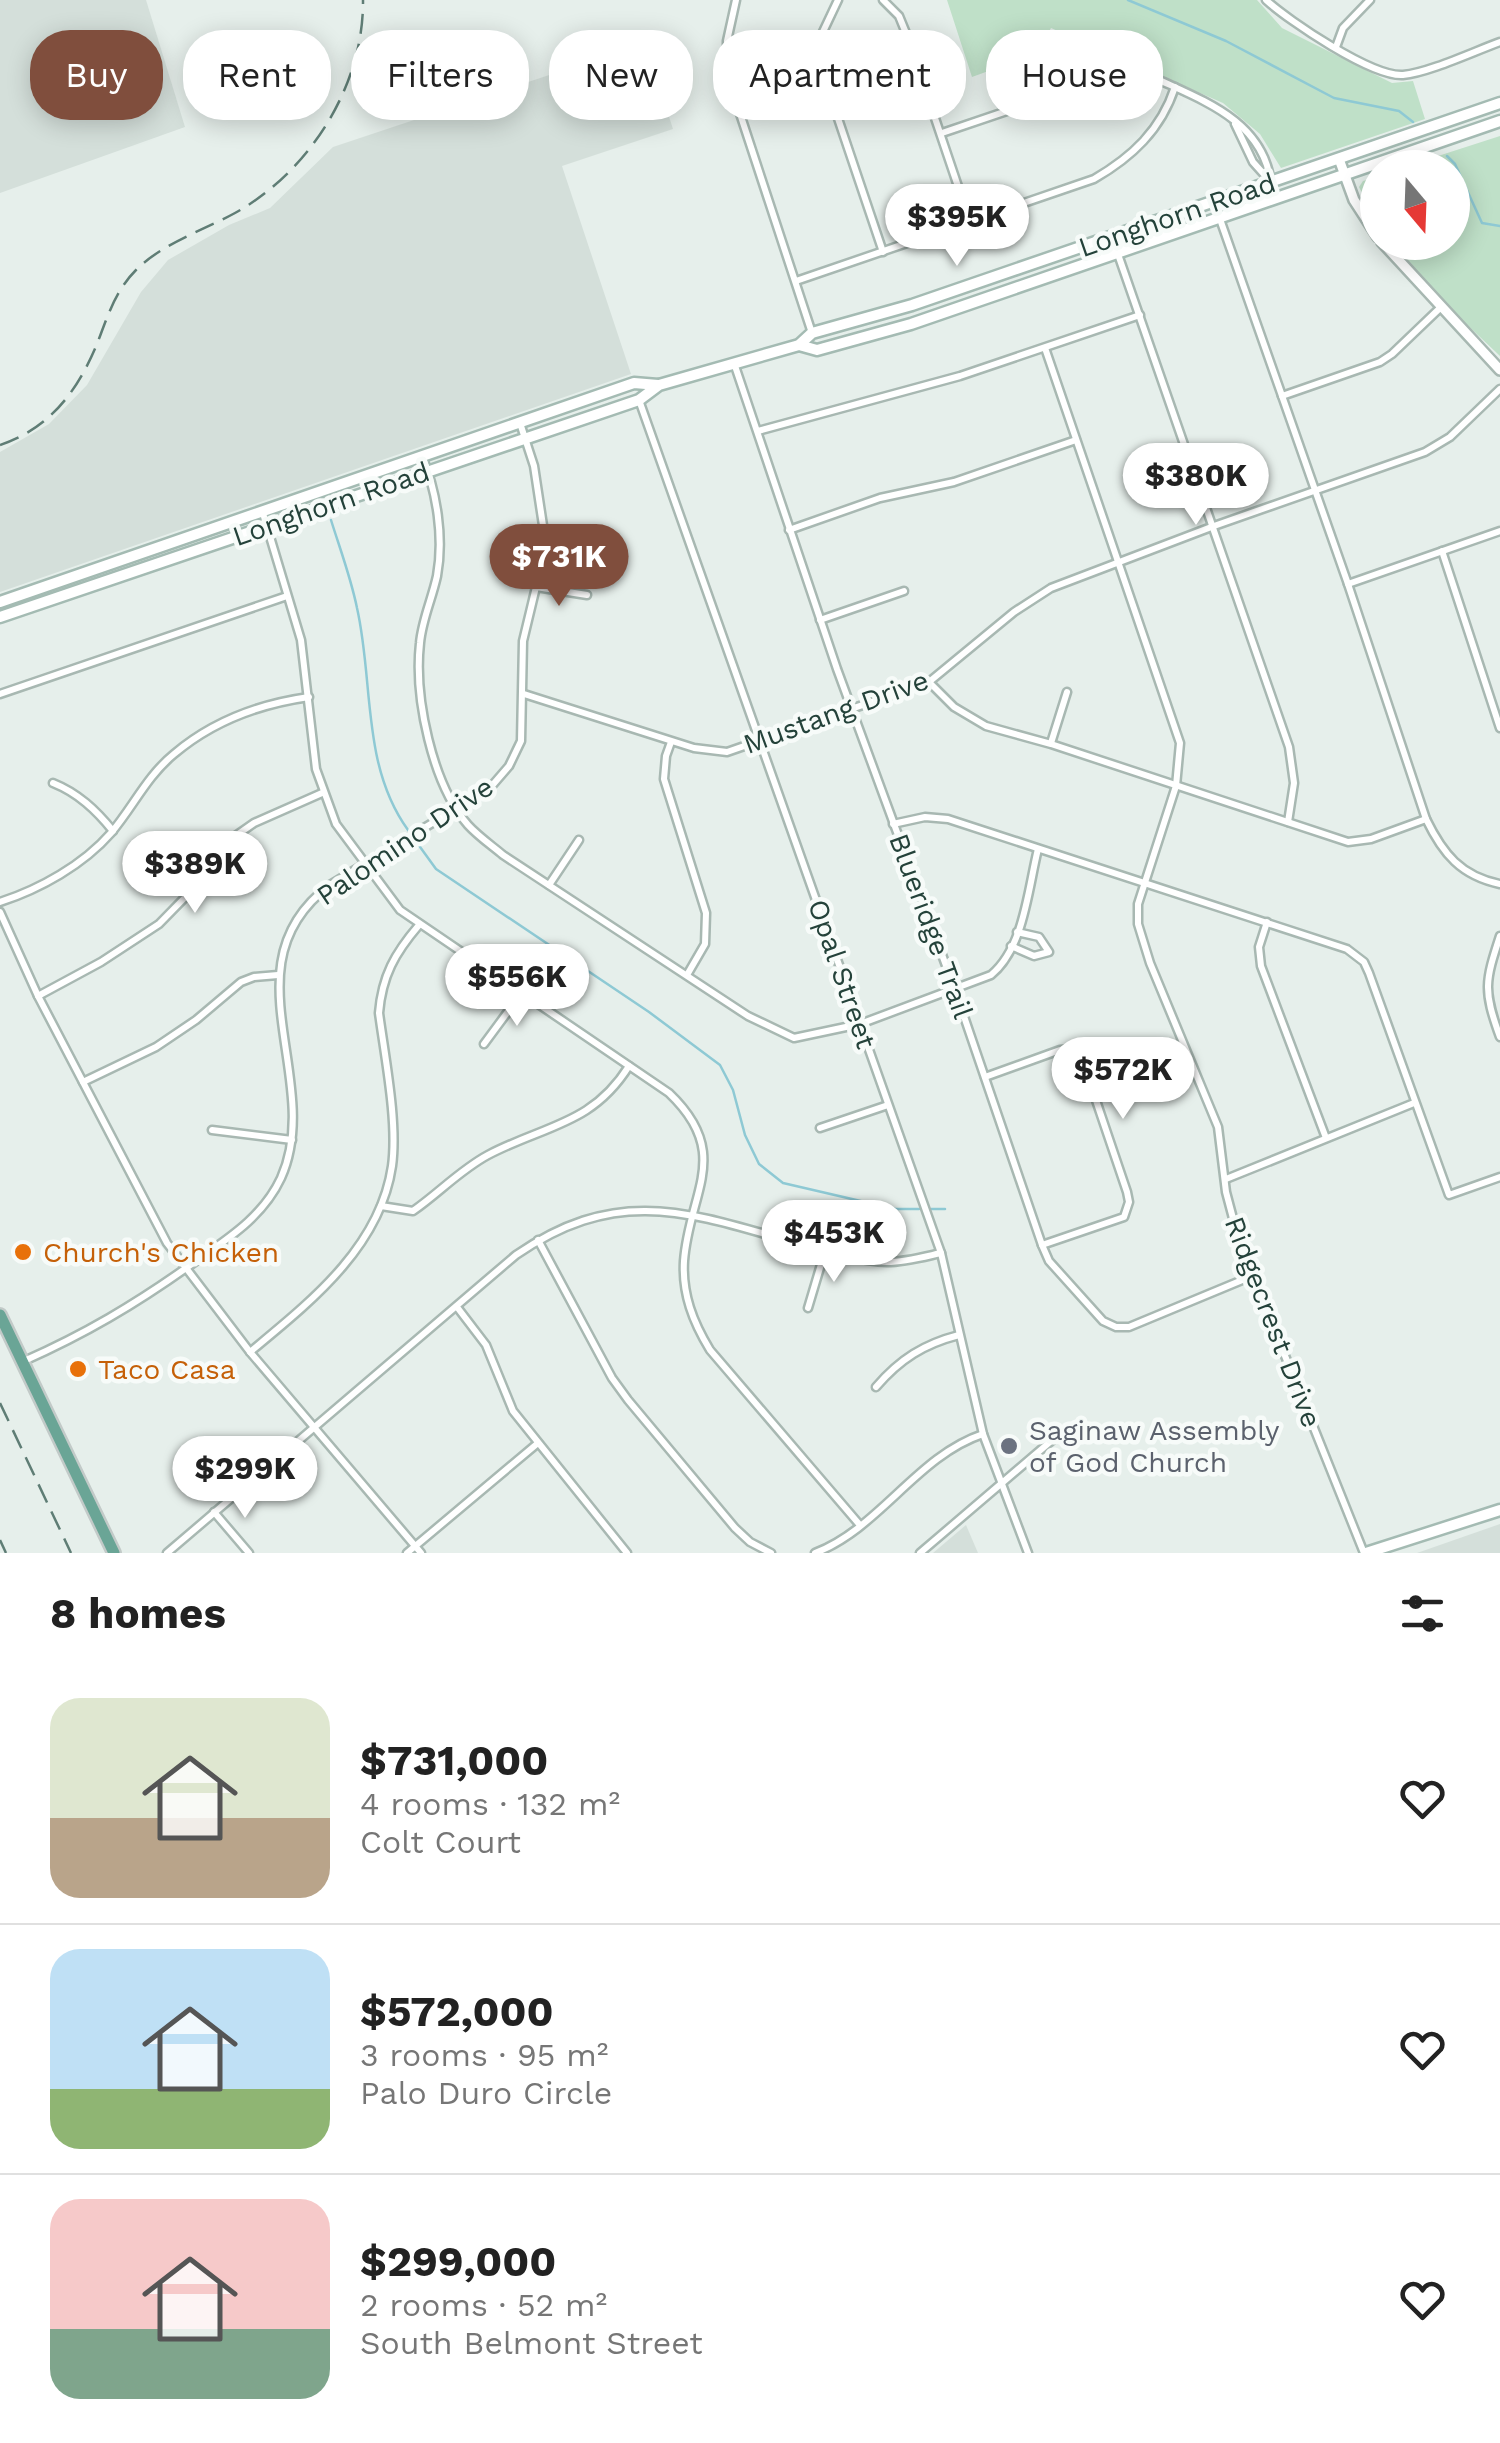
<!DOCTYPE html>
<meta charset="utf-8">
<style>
:root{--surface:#fff;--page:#f6f6f6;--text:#222;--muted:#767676;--line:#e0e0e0;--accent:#804e3d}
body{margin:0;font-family:"Work Sans",sans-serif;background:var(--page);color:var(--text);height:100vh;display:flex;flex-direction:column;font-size:38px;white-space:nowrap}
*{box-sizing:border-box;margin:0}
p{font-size:32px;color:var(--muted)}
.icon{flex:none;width:55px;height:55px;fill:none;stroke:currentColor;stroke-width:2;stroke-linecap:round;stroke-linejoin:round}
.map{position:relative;height:1553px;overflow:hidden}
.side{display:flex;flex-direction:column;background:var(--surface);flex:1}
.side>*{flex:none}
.hud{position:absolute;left:30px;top:30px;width:1440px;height:90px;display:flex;gap:20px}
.needle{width:65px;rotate:161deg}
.tools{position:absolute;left:1360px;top:150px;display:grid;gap:20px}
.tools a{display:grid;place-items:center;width:110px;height:110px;border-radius:50%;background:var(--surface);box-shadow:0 5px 25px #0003;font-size:50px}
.price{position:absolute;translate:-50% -85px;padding:0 22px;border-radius:35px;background:#fff;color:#222;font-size:32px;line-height:65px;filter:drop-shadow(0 2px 5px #0008)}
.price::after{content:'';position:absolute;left:50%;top:60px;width:30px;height:22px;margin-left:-15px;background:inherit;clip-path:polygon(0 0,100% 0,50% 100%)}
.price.current{background:var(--accent);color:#fff}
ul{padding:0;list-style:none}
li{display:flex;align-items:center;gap:30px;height:250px;padding:0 50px}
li+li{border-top:2px solid var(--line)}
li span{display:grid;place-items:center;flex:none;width:280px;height:200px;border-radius:30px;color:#555}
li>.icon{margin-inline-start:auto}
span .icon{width:120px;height:120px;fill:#fffc;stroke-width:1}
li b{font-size:42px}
h2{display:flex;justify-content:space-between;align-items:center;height:120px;padding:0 50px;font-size:42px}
.chip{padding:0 35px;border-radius:40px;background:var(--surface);box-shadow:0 5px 25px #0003;font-size:35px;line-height:90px}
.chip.current{background:var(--accent);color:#fff}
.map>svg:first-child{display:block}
.built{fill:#d4dfda}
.green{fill:#bfe0c8}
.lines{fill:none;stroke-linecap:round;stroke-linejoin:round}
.stream{stroke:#8ec9d4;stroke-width:2.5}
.minor-casing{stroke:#a8b8b2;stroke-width:11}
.tertiary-casing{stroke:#a8b8b2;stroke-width:14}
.secondary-casing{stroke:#a4bbb3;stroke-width:15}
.primary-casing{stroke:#c2cac8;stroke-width:16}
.minor{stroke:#fff;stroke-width:6}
.tertiary{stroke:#fff;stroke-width:9}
.secondary{stroke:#fff;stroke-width:10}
.primary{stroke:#6aa596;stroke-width:11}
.rail{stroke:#5f7d75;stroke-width:2.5;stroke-dasharray:20 10;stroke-linecap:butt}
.food-dot{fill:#e8710a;stroke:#f7fbf9;stroke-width:4}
.worship-dot{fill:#6b7280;stroke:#f7fbf9;stroke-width:4}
.labels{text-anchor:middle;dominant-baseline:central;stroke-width:9;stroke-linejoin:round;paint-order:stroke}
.street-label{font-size:28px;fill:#24423a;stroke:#f7fbf9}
.food-label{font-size:28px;fill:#c56008;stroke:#f7fbf9;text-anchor:start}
.worship-label{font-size:28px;fill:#5b616d;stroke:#f7fbf9;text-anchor:start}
</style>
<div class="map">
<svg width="1500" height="1553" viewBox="0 0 1500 1553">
<rect width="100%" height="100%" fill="#e6efeb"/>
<g class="built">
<path d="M0 0H146L185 127 0 193Z"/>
<path d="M645 43 673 129 562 166 631 374 0 592V452L49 424 87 385 141 292 168 260 229 225 270 208 333 147Z"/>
<path d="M1500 1524V1553H1417Z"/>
<path d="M966 1525 978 1553H933Z"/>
</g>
<g class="green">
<path d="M947 0H1257L1282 28 1392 83 1413 81 1425 119 1281 168 1260 134 1223 103 1051 28 1038 53 972 77Z"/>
<path d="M1500 136V356L1441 300 1393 243 1452 242V168L1404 167Z"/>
<path d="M1377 177H1378L1377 221 1359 187 1363 181Z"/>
</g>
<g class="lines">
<g class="stream">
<path d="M1128 0 1226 41 1334 98 1399 111 1413 122"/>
<path d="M1447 156 1455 164 1482 223 1500 226"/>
<path d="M331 520C340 549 351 578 357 608 374 682 361 765 408 830"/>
<path d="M415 840 436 869 649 1012 720 1065 733 1090 745 1135 759 1164 783 1183 895 1209H919"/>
<path d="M931 1209H945"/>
</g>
<g class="minor-casing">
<g id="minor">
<path d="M736 0 727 41V74L812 333"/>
<path d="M838 0 821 36V68L883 252"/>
<path d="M883 0 899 16 908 38 970 222"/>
<path d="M1266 0C1289 21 1372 77 1403 75 1428 73 1475 51 1500 42"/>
<path d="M1336 47 1343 28 1370 0"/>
<path d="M1235 124 1253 162 1270 181"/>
<path d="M942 133 1060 93 1076 79 1090 56 1097 54C1117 58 1136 70 1155 78 1204 101 1263 121 1271 183"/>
<path d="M1214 202 1348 584 1426 819C1443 854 1461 876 1500 884"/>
<path d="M1112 237 1289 747 1294 783 1288 822"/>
<path d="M796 281 1094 179C1132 157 1161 130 1175 87"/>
<path d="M1045 348 1180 743 1176 786 1138 904V924L1150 963 1218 1127 1226 1192 1239 1241 1364 1553"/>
<path d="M734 363 837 669 955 990 1042 1245 1049 1261 1103 1321 1116 1327H1129L1252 1276"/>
<path d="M1282 396 1380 362 1392 354 1440 308"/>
<path d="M639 400 941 1253 983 1434 1028 1553"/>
<path d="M758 431 960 376 1140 315"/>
<path d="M422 456C437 492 444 538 437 576 432 599 422 620 420 643 414 697 432 784 468 825 478 836 491 845 503 855L748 1016 794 1038 860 1024 991 975C1024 948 1028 889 1038 849"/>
<path d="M262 510 301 640 316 769 336 824 400 910 669 1093C733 1154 689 1192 684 1261 682 1294 693 1322 710 1350L859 1524"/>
<path d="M789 530 880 498 954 482 1076 440"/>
<path d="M1442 551 1500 728"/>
<path d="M1348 584 1500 531"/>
<path d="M536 587 587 595"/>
<path d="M820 620 904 591"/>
<path d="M929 682 954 707 986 726 1051 744 1348 842 1371 839 1426 819"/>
<path d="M0 694 287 596"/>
<path d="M524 694 694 748 727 752 929 682 1014 612 1051 588 1214 526 1425 452 1450 437 1500 389"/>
<path d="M671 742 666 756 664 779 706 913 705 944 687 975"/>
<path d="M1051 743 1067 692"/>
<path d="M53 783C78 793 96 810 113 831"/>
<path d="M893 824 925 817 948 819 1347 949 1364 962 1369 973 1449 1195 1500 1177"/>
<path d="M549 885 579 840"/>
<path d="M0 902C40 889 83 865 111 833 133 807 147 776 174 754 213 721 259 704 309 697"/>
<path d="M0 912 38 996 167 1243 250 1352 421 1553"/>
<path d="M1267 922 1259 947 1261 966 1326 1138"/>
<path d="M1500 936C1485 982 1483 990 1500 1037"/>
<path d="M1011 946 1034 956 1049 952 1039 937 1017 932"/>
<path d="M38 996 101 962 159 924 203 879 218 854 234 837 254 823 322 793"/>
<path d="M484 1044 521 994"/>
<path d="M985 1077 1060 1050 1074 1049 1080 1053 1127 1192 1129 1202 1124 1217 1042 1245"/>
<path d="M83 1082 156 1047 196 1020 241 982 254 977 278 975"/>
<path d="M820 1128 888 1105"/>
<path d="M212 1130 292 1140"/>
<path d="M1226 1179 1414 1103"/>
<path d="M381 1206 413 1211C439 1193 460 1170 488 1155 545 1125 592 1125 629 1066"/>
<path d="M538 1240 612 1378 628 1400 735 1528 750 1542 771 1553"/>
<path d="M457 1307 486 1345 513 1411 627 1553"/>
<path d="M808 1308 825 1251"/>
<path d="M250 1352C309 1303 380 1248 392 1166 398 1122 385 1058 379 1013 382 976 395 953 419 925"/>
<path d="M24 1361C85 1334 134 1305 189 1266 224 1241 262 1219 281 1178 325 1080 224 964 330 885L490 788 509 766 521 741 523 641 536 587 544 532 534 466 520 423"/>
<path d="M876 1387C900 1359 924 1344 959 1335"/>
<path d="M214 1512 249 1553"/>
<path d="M167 1553 516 1255C618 1185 688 1212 796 1243 826 1251 856 1261 887 1262 905 1262 923 1257 941 1253"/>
<path d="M407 1553 538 1443"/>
<path d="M815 1553C880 1528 917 1456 983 1434"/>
<path d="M920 1553 1064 1430"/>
</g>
</g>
<g class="tertiary-casing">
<g id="tertiary">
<path d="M1339 159 1354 200 1378 237"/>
<path d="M1382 242 1500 370"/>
</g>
</g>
<g class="secondary-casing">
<g id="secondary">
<path d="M799 345 817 350 911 324 1500 121"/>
<path d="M0 602 634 383 658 385"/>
<path d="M0 617 639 400 659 385 799 345 812 333 912 305 1500 103"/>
<path d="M1366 1553 1500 1510"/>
</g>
</g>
<g class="primary-casing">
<path id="primary" d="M0 1315 114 1553"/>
</g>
<use href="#minor" class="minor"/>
<use href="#tertiary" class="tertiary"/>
<use href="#secondary" class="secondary"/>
<use href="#primary" class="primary"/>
<g class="rail">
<path d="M0 445C50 428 77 392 97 344 107 318 115 291 136 270 163 243 202 231 235 213 309 172 364 86 363 0"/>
<path d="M0 1403 71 1553"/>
<path d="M0 1540 6 1553"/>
</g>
</g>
<g class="food-dot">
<circle cx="23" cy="1252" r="10"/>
<circle cx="78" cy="1369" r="10"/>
</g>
<circle class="worship-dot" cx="1009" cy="1446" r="10"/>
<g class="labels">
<g class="street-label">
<text transform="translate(1177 215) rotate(-19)">Longhorn Road</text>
<text transform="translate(331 504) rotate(-19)">Longhorn Road</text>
<text transform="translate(836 712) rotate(-20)">Mustang Drive</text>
<text transform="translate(405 841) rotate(-34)">Palomino Drive</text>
<text transform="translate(931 926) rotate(70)">Blueridge Trail</text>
<text transform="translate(842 974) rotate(71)">Opal Street</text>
<text transform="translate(1273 1322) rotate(69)">Ridgecrest Drive</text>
</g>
<g class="food-label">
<text x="43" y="1252">Church's Chicken</text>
<text x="98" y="1369">Taco Casa</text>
</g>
<g class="worship-label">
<text x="1029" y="1430">Saginaw Assembly<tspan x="1029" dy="32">of God Church</tspan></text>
</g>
</g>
</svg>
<div class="tools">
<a><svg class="needle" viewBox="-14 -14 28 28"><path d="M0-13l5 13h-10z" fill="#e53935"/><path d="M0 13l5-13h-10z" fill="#767676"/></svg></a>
</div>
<b class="price" style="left:957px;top:269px">$395K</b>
<b class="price" style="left:1196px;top:528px">$380K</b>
<b class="price current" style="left:559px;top:609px">$731K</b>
<b class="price" style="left:195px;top:916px">$389K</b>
<b class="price" style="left:517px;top:1029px">$556K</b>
<b class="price" style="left:1123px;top:1122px">$572K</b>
<b class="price" style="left:834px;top:1285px">$453K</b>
<b class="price" style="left:245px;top:1521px">$299K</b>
<div class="hud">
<a class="chip current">Buy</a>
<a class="chip">Rent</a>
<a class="chip">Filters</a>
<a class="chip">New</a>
<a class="chip">Apartment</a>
<a class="chip">House</a>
</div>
</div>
<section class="side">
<h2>8 homes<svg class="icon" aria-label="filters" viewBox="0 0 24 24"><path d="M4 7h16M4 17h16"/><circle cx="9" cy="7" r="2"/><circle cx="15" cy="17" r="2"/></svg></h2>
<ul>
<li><span style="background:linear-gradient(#dfe7d0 60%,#b9a48a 0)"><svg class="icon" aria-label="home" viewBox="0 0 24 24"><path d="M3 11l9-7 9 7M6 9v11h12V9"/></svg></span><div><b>$731,000</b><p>4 rooms · 132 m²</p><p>Colt Court</p></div><svg class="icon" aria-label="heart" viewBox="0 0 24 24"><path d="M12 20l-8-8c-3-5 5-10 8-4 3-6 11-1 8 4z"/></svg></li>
<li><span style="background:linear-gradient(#bfe0f5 70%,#8fb573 0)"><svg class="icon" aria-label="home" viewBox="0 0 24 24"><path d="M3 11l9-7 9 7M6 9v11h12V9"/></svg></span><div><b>$572,000</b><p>3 rooms · 95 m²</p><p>Palo Duro Circle</p></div><svg class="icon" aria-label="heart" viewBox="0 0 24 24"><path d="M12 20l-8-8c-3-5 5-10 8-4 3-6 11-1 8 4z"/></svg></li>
<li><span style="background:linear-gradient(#f6c9c9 65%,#7fa58c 0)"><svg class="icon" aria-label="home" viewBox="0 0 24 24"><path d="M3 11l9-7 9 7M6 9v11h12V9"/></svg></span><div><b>$299,000</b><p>2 rooms · 52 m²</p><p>South Belmont Street</p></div><svg class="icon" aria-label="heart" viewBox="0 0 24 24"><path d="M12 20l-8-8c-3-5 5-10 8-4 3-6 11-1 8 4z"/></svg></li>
</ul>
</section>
